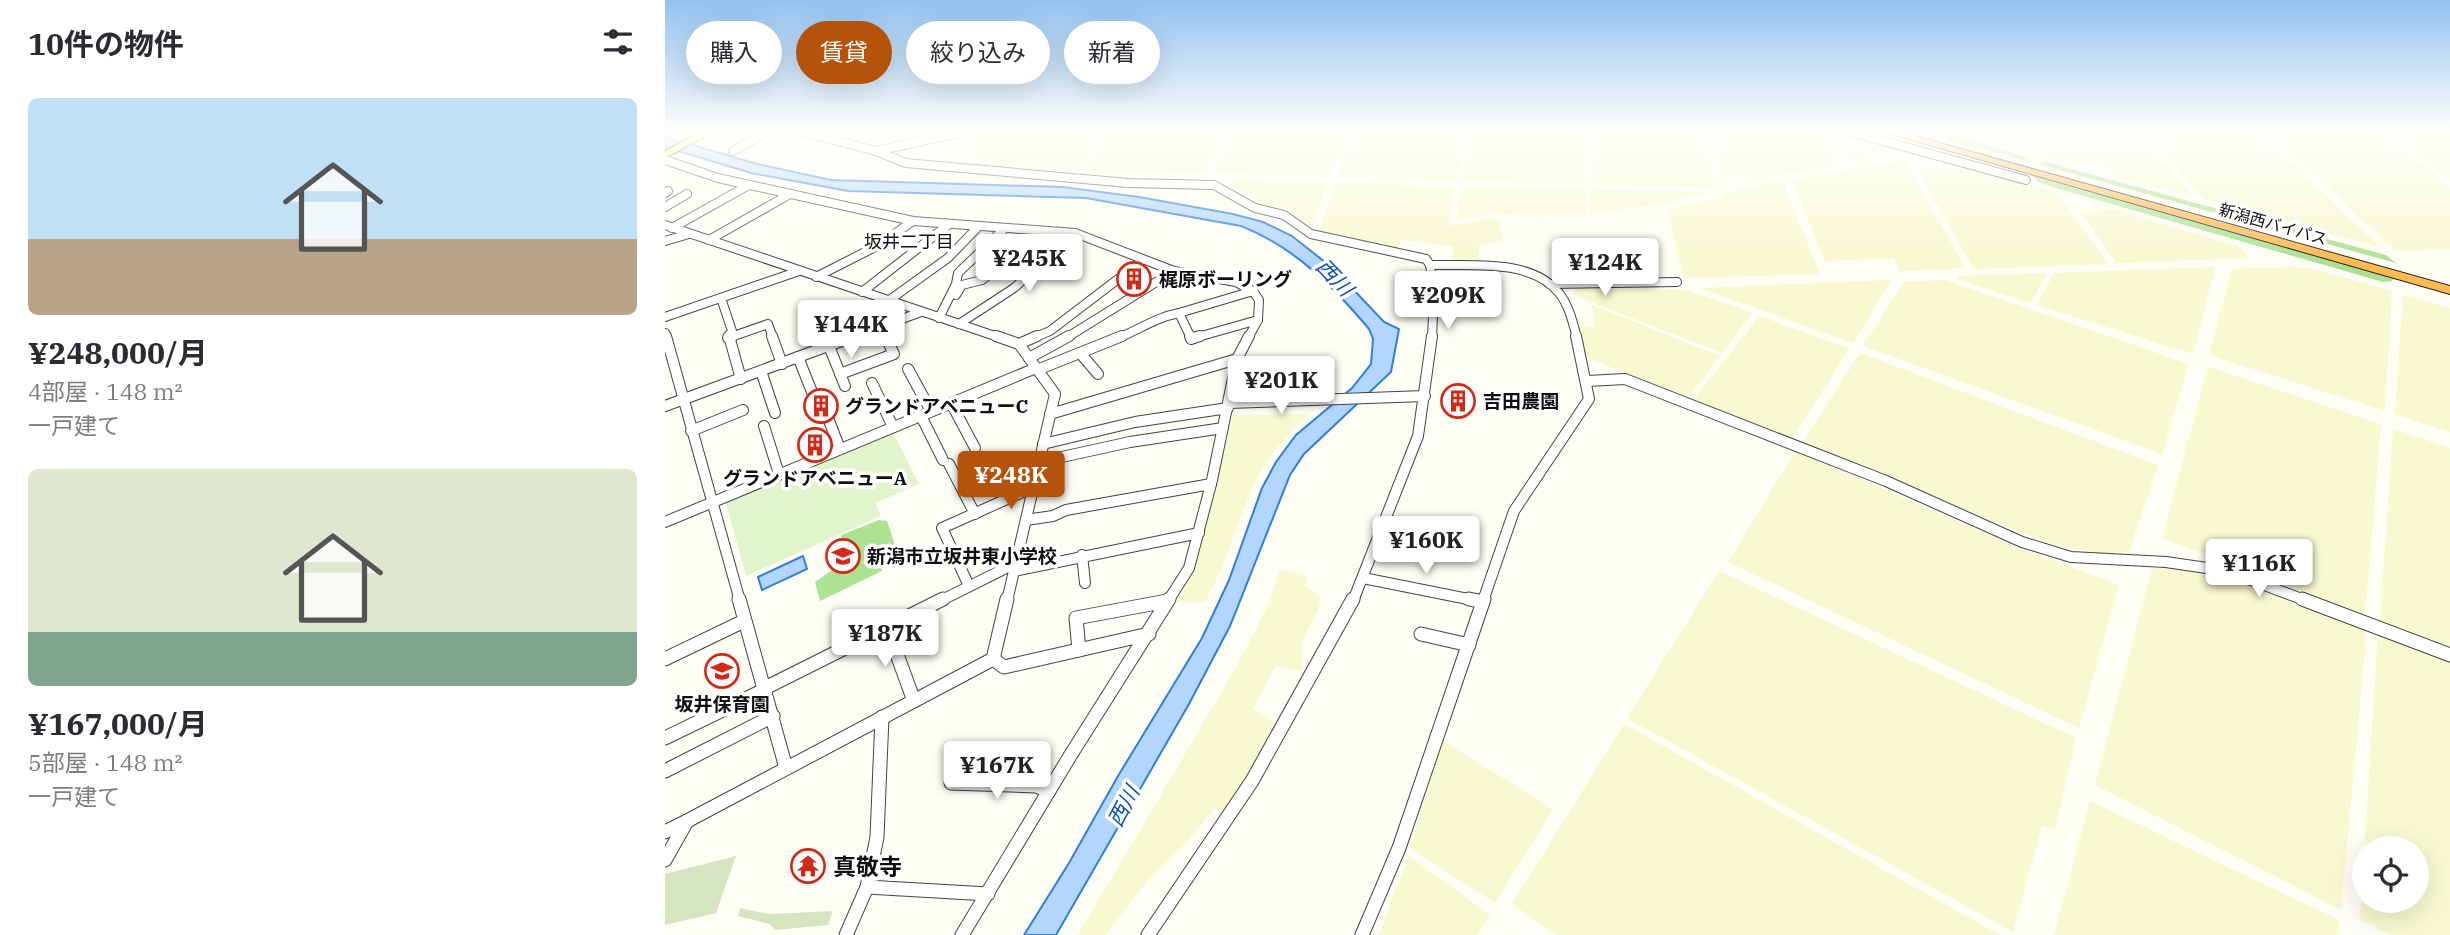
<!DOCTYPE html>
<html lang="ja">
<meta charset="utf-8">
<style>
:root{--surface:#fff;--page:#f2f2f3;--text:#2b2b33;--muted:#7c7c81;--accent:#b45309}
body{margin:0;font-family:"IBM Plex Serif","Noto Sans JP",serif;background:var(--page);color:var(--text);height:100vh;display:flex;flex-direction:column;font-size:26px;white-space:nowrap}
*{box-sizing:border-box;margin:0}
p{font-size:23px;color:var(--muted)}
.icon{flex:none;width:38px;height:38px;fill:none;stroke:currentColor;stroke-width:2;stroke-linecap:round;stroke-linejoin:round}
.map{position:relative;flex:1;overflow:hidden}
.sheet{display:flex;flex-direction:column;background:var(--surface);width:665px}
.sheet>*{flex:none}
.hud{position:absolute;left:21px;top:21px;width:665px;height:63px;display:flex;gap:14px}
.fabs{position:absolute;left:1687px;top:836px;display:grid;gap:14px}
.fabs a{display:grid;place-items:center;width:77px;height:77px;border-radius:50%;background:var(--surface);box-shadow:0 7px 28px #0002;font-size:35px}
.price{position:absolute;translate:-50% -60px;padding:0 16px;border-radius:7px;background:#fff;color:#222;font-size:23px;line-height:46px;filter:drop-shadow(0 2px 4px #0008)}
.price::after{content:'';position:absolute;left:50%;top:42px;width:21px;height:16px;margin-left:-10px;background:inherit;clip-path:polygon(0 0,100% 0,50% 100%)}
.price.on{background:var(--accent);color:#fff}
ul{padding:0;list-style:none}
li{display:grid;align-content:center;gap:14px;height:371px;padding:0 28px}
li span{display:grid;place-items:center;height:217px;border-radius:10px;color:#555}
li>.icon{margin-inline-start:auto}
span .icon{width:126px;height:126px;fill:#fffc;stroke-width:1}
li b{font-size:30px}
h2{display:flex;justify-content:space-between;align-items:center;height:84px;padding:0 28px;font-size:30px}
.chip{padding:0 24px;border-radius:32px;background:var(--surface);box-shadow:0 7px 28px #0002;font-size:24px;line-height:63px}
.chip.on{background:var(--accent);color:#fff}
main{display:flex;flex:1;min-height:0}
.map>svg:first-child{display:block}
.farmland{fill:#f7f9d0;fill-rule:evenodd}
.forest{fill:#ade295}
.cemetery{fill:#d4e6c0}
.pitch{fill:#e0f5cb}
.water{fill:#b2d6fd;stroke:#317fdc;stroke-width:2}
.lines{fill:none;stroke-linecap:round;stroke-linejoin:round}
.minor-far2-casing{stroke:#434343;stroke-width:10}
.minor-far1-casing{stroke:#434343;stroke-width:12}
.minor-casing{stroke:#434343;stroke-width:15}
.major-casing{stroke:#212121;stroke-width:2}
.highway-casing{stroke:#212121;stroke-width:2}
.minor-far2{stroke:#fff;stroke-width:8}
.minor-far1{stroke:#fff;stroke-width:10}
.minor{stroke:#fff;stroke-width:13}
.major{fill:#ffef64;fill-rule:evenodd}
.highway{fill:#ffba52;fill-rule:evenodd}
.labels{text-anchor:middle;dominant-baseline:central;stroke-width:7;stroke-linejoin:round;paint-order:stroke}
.far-street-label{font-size:16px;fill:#101010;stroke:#fff}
.far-neighbourhood-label{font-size:18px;fill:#101010;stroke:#fff}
.poi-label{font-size:19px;font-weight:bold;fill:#101010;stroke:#fff;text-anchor:start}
.water-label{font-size:21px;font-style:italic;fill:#0a51b2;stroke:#fff}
.near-poi-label{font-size:23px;font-weight:bold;fill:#101010;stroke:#fff;text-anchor:start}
</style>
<main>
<section class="sheet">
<h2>10件の物件<svg class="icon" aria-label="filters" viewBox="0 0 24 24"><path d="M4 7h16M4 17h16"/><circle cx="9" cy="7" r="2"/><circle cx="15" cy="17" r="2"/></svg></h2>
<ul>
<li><span style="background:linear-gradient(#bfe0f5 65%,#b9a48a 0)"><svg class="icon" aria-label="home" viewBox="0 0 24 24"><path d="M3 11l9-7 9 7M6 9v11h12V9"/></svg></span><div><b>¥248,000/月</b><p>4部屋 · 148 m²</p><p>一戸建て</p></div></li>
<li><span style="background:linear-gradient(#dfe7d0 75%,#7fa58c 0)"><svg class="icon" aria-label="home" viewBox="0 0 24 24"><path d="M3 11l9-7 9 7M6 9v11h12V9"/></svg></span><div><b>¥167,000/月</b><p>5部屋 · 148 m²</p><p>一戸建て</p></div></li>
</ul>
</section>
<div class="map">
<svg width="1785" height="935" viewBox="0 0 1785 935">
<rect width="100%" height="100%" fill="#fffef4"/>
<g class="farmland">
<path d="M336 131H441L414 170 276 156 303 139Z"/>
<path d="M447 131H562L540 173 420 170Z"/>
<path d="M569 131H682L665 177 547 173Z"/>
<path d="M689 131H803L793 181 672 177Z"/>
<path d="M808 131H922L919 184 797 181Z"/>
<path d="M929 131H1042L1049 187 928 184Z"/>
<path d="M1049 131H1164L1174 164 1099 178 1055 176Z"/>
<path d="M1470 131 1476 137 1361 141 1355 132Z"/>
<path d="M1785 131V180L1726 132 1768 131Z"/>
<path d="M1173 132 1233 148 1232 153 1180 162Z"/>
<path d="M1719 132 1785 187V249L1730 251 1607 135Z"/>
<path d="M1598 135 1715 247 1541 201 1484 139Z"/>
<path d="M1478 140 1529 197 1448 176 1439 163 1403 164 1371 155 1363 143Z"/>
<path d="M1240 160 1300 268 1235 271 1229 258 1160 261 1127 180Z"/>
<path d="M1304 168 1392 192 1443 264 1309 269 1253 170Z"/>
<path d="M569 180 663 182 646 225 627 209 604 206 583 195 566 185Z"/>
<path d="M1118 181 1155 274 1019 278 1002 210 1061 196 1062 192Z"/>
<path d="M671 182 789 187 784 226 821 219H834L838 241 814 245V265L787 263 788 246 737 240 732 248 653 234Z"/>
<path d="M797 186 921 189 920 215 876 217 829 213 795 220 791 218Z"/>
<path d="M926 189 1048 192 991 205 924 213Z"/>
<path d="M1451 210 1574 247 1585 258 1452 263 1415 212Z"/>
<path d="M1550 267 1528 354 1372 305 1389 273Z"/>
<path d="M1629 267 1649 269 1727 291 1720 411 1544 355 1567 269Z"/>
<path d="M1382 273 1366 303 1292 279V276Z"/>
<path d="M1226 280 1188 343 1035 288Z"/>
<path d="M1280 280 1524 364 1497 454 1198 346 1239 282Z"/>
<path d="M912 288 1023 290 1087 313 1057 353 908 295Z"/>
<path d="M1738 295 1785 308V432L1730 414Z"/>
<path d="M927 305 1055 356 1023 397 922 358 915 328 930 326Z"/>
<path d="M1095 316 1184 349 1126 440 1028 400Z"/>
<path d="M1195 353 1493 465 1464 551 1438 554 1386 544 1136 444Z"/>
<path d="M1543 367 1716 424 1700 616 1497 538Z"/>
<path d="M643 414 606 454 587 487 556 570 540 602H512L531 567 568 415Z"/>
<path d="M1728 429 1785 448V649L1715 622Z"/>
<path d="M1131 451 1354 548 1454 585 1414 728 1063 562Z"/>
<path d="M1487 568H1514L1572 579 1702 628 1676 910 1430 785Z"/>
<path d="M615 569 643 576 640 586 655 596 654 608 636 643 637 671 610 666 588 709 610 723 584 779 563 809H549L521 843 485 878 440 935H413L568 673 603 606Z"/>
<path d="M1054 571 1411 738 1390 830 1377 825 1348 932 962 718Z"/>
<path d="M1713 632 1785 661V935H1727L1695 919ZM1699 849H1752V901H1699Z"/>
<path d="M959 724 1335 935H892L847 904Z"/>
<path d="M778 741 888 809 830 903 745 848Z"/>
<path d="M1425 801 1674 920 1673 935H1389Z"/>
<path d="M744 856 825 915 812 935H714Z"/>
</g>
<g class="forest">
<path d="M1252 131C1288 131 1324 146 1358 156L1364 162Z"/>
<path d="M1381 162 1721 255 1731 263 1373 164Z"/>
<path d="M1367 176 1729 278 1727 281 1718 282 1388 187 1373 182Z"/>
<path d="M214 520 222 521 231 548 214 556 217 571 155 601 150 582 174 565 180 555 176 535Z"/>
</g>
<g class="cemetery">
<path d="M71 856 51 913 0 925V874Z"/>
<path d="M75 908 104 914 168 911 163 925 110 930 105 924 73 916Z"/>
</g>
<path class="pitch" d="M228 433 254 484 211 503 216 516 81 576 61 503Z"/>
<g class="water">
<path d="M0 137 92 164 166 180 398 187 474 197 568 214 598 222 627 236 670 270 719 322 734 329 726 372 639 454 625 475 565 626 524 704 391 935H359L404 863 453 776 537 638 564 580 597 488 611 462 631 435 687 388 706 364 708 339 704 329C667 285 629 247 576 226L421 198 183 191 86 173 0 147Z"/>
<path d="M138 556 142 569 97 590 93 577Z"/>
</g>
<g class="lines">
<g class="minor-far2-casing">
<g id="minor-far2">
<path d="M134 131 211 151 241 163 463 183 549 185 590 208 619 215 646 234 761 259 765 265C804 266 866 258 894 293 904 305 908 323 912 338"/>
<path d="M1182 131 1361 180"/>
<path d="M68 151 104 131"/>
<path d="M211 151 302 131"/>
<path d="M0 160 53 178 248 221 410 233 509 271 571 282 588 291 594 300 593 320 583 338"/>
<path d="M0 193 3 191"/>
<path d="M0 207 22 194"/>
<path d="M0 225 336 338"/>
<path d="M7 228 84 185"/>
<path d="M44 240 125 194"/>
<path d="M0 241 24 234"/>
<path d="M765 265 769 293 767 338"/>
<path d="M151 277 212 246 248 221"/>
<path d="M885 284 1012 282"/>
<path d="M197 292 283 225"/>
<path d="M291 295 297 285 317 280 339 263"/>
<path d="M56 298 67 331 63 338"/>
<path d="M223 301 283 258 312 228"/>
<path d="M144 308 161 338"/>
<path d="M0 317 134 271"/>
<path d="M274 318 291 284 293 273 338 230"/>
<path d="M294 324 349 288 410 233"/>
<path d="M215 327 221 338"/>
<path d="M0 333 1 338"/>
<path d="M63 338 103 324 108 338"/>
<path d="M185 338 256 312"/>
<path d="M368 338 385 331 478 260"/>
<path d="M401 338 509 271"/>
<path d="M453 338C476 329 489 318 514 313"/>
<path d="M526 338 514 313 588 291"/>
<path d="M529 338 593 320"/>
</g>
</g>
<g class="minor-far1-casing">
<g id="minor-far1">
<path d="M1 336 75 601"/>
<path d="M64 336 76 379"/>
<path d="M107 336 117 364"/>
<path d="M160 336 180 386"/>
<path d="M331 336 354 344 390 394 342 601"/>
<path d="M525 336 526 339 535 336"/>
<path d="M63 338 68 336"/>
<path d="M354 344 372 336"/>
<path d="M415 353 433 374"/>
<path d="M133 357 149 397"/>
<path d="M364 358 404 336"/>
<path d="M243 369 266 411"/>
<path d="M372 370 457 336"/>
<path d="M96 371 110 413"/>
<path d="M175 374 229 354 220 336"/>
<path d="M922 381 960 379 1221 481 1357 542 1406 557 1501 562 1562 571 1642 601"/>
<path d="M207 383 228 427"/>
<path d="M286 403 310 448"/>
<path d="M564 403 760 396"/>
<path d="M0 406 190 336"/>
<path d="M161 413 175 449"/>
<path d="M385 414 572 359"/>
<path d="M256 416 278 460"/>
<path d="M99 426 114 474"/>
<path d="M26 431 78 410"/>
<path d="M378 444 470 422 563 408"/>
<path d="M374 462 465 442 558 428"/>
<path d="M284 464 310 514"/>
<path d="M361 520 388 516 401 510 546 484"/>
<path d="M0 522 371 368"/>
<path d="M417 555 420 583"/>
<path d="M349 571 534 533"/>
<path d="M698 578 813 601"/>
<path d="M304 586 277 528 369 487"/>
<path d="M275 601 351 563"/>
<path d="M503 601 524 568 547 480 572 359 584 336"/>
<path d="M688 601 753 436 767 336"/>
<path d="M818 601 849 511 924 399 911 336"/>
</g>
</g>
<g class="minor-casing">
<g id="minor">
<path d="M74 599 121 768"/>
<path d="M804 599 818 602"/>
<path d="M1637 599 1785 655"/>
<path d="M222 627 249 701"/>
<path d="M756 634 804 645"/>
<path d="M414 650 411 618 502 601"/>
<path d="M0 659 79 621"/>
<path d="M328 659 339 667 484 634"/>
<path d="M100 688 278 599"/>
<path d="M0 738 101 689"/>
<path d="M0 771 108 716"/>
<path d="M286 783 371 786 384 791"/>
<path d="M0 832 22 821"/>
<path d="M0 860 22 821 328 659 342 599"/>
<path d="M202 887 323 894"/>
<path d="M181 935 202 887 212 837 217 717"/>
<path d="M297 935 405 756 504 599"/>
<path d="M483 935 587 781 688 599"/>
<path d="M697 935 734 848 819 599"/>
</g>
</g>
<g class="major-casing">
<path id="major" d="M37 131H49L0 158V151Z"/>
</g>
<g class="highway-casing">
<path id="highway" d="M1215 131H1232L1785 286V294Z"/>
</g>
<use href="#minor-far2" class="minor-far2"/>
<use href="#minor-far1" class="minor-far1"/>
<use href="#minor" class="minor"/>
<use href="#major" class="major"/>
<use href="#highway" class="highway"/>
</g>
<linearGradient id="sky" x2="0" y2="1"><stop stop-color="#92c2f0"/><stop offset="0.5" stop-color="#fffffa"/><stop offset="1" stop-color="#fffffa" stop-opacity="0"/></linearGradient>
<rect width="1785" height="262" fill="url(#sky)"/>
<defs>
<g id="building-ring" transform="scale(1.75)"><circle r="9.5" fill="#fff" stroke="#d22917" stroke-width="1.5"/><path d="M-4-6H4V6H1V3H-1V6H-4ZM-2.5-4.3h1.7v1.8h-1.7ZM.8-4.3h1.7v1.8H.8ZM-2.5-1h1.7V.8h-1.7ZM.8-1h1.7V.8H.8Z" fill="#d22917"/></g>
<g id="school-ring" transform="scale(1.75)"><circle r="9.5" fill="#fff" stroke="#d22917" stroke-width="1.5"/><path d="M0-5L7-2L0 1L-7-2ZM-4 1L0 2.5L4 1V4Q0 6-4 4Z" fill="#d22917"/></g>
<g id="temple-ring" transform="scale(1.75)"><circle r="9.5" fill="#fff" stroke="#d22917" stroke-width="1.5"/><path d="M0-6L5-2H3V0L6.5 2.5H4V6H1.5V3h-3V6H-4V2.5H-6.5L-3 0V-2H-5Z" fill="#d22917"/></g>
</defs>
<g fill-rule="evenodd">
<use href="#building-ring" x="469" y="279"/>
<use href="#building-ring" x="793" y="401"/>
<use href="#building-ring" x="156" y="406"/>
<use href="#building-ring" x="150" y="445"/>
<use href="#school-ring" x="178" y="556"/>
<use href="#school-ring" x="57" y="671"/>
<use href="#temple-ring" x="143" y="866"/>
</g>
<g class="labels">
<g class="far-street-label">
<text transform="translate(1608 224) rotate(16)">新潟西バイパス</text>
</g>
<g class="far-neighbourhood-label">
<text x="244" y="241">坂井二丁目</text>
</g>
<g class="poi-label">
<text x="494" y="279">梶原ボーリング</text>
<text x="818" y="401">吉田農園</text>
<text x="180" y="406">グランドアベニューC</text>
<text x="150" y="478" text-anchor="middle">グランドアベニューA</text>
<text x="202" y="556">新潟市立坂井東小学校</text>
<text x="57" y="704" text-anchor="middle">坂井保育園</text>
</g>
<g class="water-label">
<text transform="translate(670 277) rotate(46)">西川</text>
<text transform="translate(458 806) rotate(-62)">西川</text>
</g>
<g class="near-poi-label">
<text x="168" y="866">真敬寺</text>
</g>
</g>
</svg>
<div class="fabs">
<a><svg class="icon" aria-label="locate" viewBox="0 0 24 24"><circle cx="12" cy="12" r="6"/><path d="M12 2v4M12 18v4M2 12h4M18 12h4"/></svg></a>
</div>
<b class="price" style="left:364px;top:294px">¥245K</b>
<b class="price" style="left:940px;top:298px">¥124K</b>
<b class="price" style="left:783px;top:331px">¥209K</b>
<b class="price" style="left:186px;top:360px">¥144K</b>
<b class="price" style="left:616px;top:416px">¥201K</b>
<b class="price on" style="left:346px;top:511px">¥248K</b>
<b class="price" style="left:761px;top:576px">¥160K</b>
<b class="price" style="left:1594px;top:599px">¥116K</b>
<b class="price" style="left:220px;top:669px">¥187K</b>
<b class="price" style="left:332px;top:801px">¥167K</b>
<div class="hud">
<a class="chip">購入</a>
<a class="chip on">賃貸</a>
<a class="chip">絞り込み</a>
<a class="chip">新着</a>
</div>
</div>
</main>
